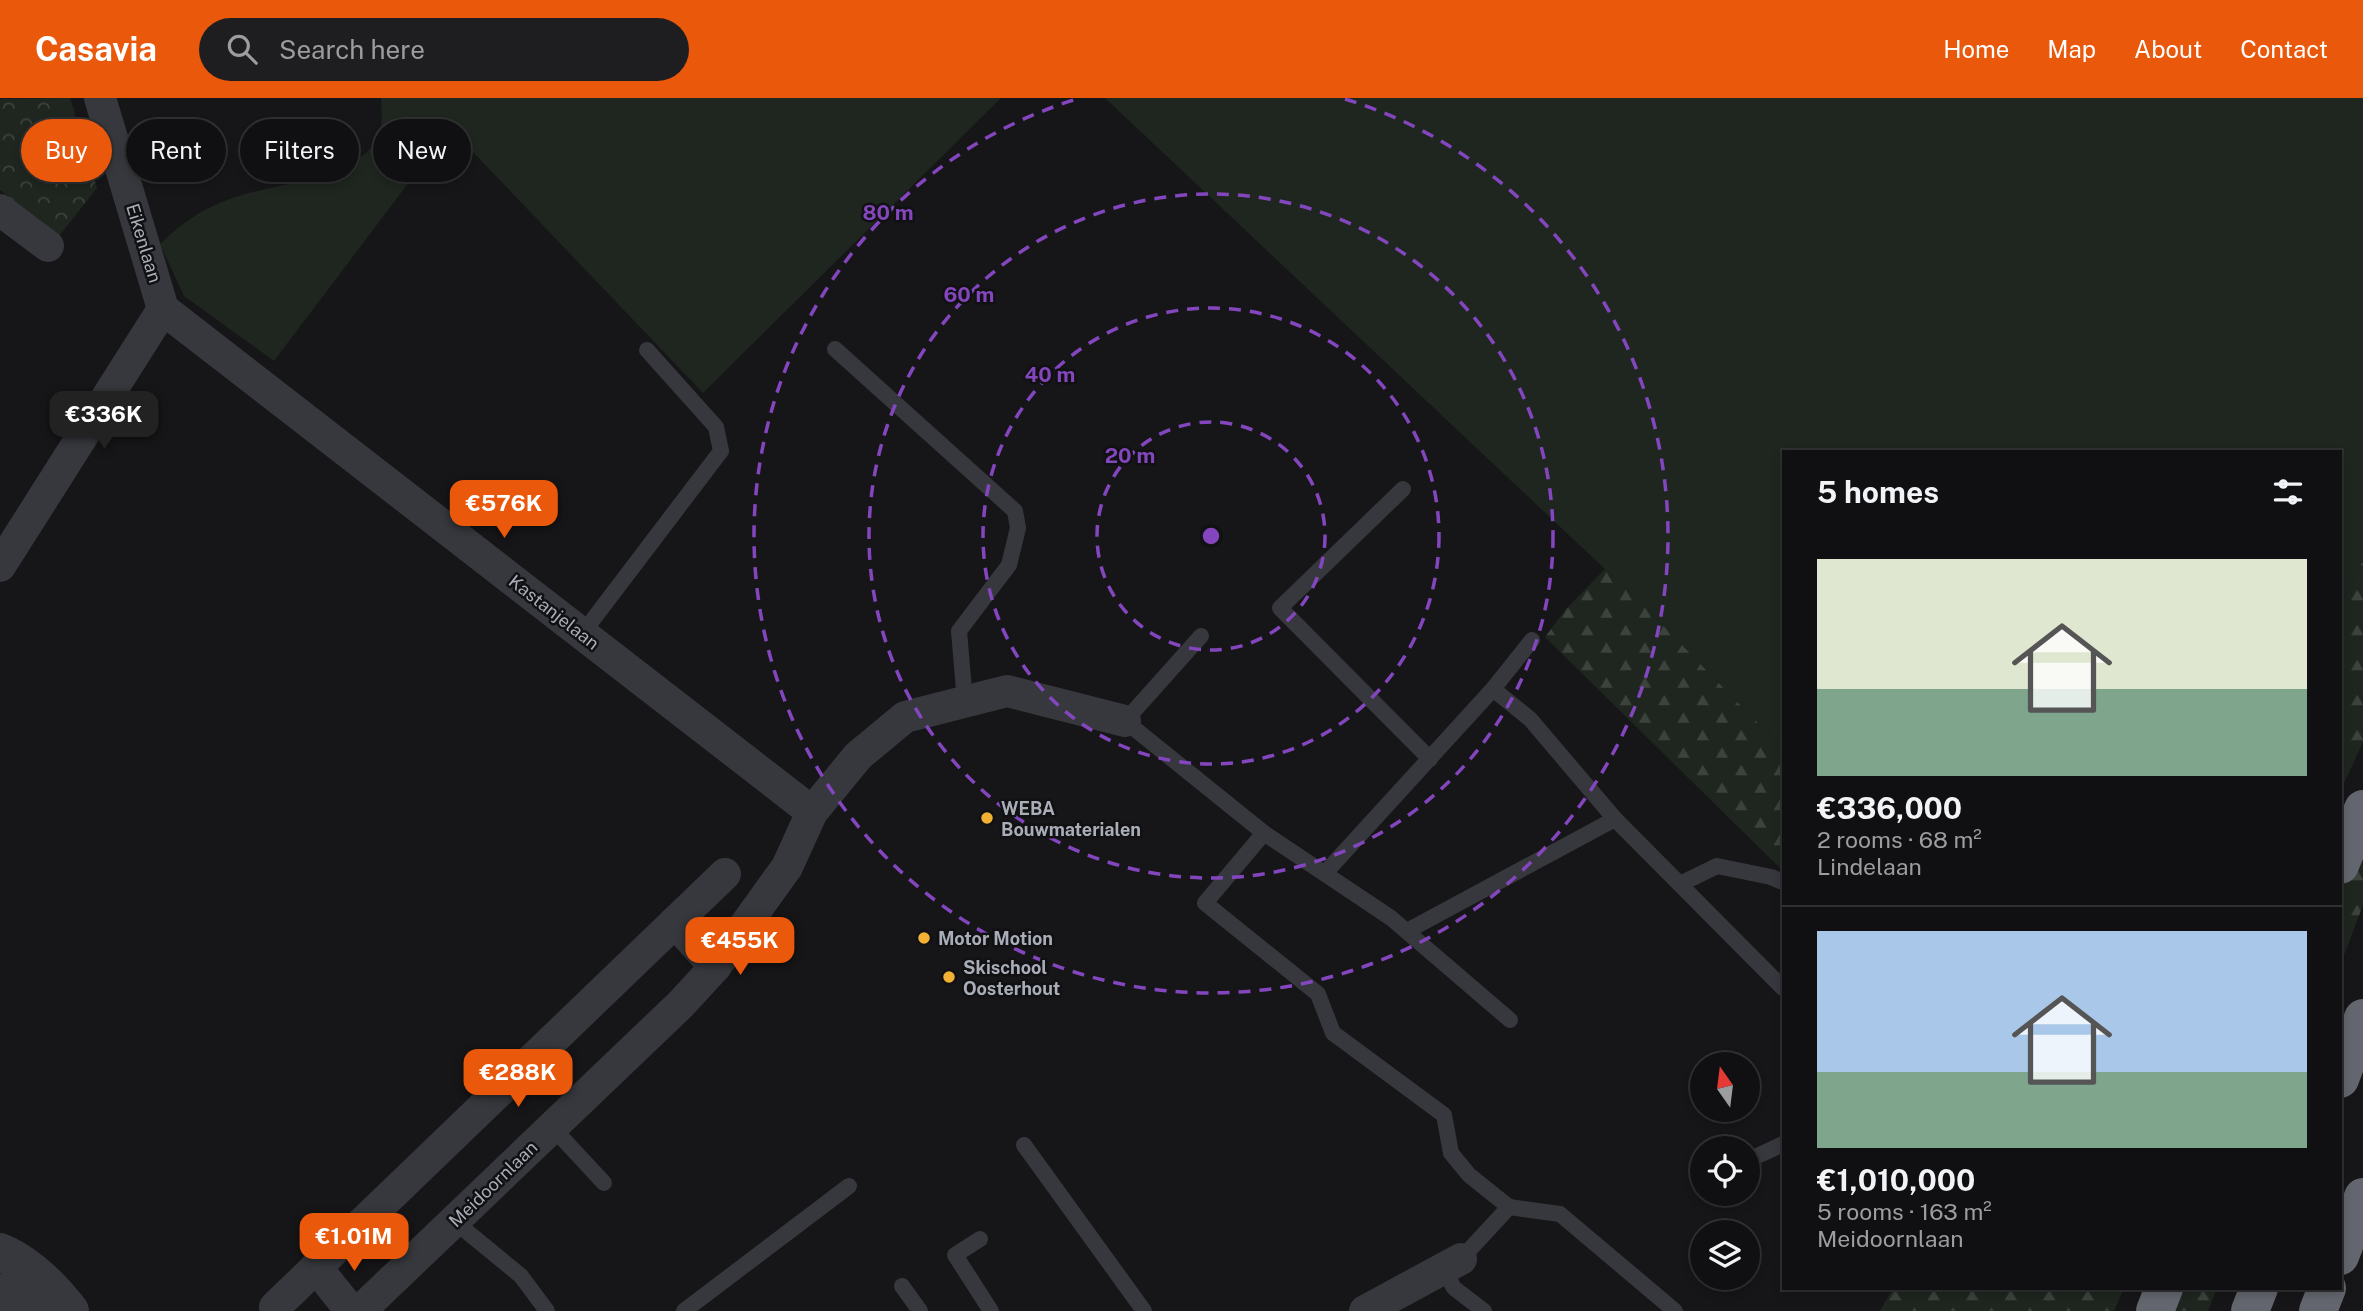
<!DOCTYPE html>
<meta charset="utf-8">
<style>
:root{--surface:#101012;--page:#1e1e20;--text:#f1f3f6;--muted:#9c9d9f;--line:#303032;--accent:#ea580c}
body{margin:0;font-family:"Public Sans",sans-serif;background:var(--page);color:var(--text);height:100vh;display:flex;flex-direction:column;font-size:26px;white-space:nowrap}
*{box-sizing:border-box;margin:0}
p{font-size:23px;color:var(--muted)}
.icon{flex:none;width:38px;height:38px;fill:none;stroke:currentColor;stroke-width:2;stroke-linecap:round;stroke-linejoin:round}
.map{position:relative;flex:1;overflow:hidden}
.details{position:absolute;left:1782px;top:352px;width:560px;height:840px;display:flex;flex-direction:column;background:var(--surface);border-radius:0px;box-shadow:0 4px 10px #0003,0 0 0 2px var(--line)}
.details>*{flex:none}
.banner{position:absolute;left:21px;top:21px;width:665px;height:63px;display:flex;gap:14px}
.needle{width:46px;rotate:346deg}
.controls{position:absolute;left:1690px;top:954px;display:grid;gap:14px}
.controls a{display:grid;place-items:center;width:70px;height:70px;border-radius:50%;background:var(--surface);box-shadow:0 4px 10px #0003,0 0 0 2px var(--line);font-size:35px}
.price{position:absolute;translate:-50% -60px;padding:0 16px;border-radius:14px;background:var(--accent);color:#fff;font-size:23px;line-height:46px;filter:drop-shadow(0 2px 4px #0008)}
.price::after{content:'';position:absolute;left:50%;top:42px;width:21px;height:16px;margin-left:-10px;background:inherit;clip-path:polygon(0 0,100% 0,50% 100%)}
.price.selected{background:#222;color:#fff}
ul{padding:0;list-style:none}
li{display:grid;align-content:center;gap:14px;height:371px;padding:0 35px}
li+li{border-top:2px solid var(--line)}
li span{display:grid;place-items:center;height:217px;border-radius:0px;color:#555}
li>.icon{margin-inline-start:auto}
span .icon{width:126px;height:126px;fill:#fffc;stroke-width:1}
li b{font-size:30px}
h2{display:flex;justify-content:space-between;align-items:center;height:84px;padding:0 35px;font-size:30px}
.pill{padding:0 24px;border-radius:32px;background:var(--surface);box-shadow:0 4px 10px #0003,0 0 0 2px var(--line);font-size:24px;line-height:63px}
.pill.selected{background:var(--accent);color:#fff}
header{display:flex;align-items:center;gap:42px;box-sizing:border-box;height:98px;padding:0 35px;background:var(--accent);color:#fff}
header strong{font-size:33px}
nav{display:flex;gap:38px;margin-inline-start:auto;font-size:24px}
.search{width:490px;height:63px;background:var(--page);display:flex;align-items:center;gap:18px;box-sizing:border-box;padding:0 24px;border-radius:38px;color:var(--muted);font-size:26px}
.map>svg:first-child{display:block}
.grass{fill:#1e261f}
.forest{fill:url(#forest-firs)}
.park{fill:url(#park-crowns)}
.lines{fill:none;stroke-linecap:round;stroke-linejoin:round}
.service{stroke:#37383d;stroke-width:16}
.minor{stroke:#37383d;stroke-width:32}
.tertiary{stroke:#37383d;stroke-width:38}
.motorway{stroke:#63666e;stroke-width:38}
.ring{fill:none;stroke:#8446be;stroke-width:3.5;stroke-dasharray:12 9}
.poi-dot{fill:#f2b134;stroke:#111113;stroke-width:2.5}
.labels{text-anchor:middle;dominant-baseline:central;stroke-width:5;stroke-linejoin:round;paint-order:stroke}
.street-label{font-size:18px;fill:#a8adb8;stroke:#111113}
.poi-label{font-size:18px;font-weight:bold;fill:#a8adb8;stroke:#111113;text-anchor:start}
.centre{fill:#8446be;stroke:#111113;stroke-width:3.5}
.ring-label{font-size:21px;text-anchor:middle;font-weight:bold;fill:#8446be;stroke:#111113;stroke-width:5;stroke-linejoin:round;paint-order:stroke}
</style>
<header>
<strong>Casavia</strong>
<div class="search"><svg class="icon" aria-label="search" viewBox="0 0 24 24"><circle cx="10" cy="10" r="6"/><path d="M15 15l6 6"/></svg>Search here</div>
<nav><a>Home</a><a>Map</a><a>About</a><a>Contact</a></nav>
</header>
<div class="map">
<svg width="2363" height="1213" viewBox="0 0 2363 1213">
<defs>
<pattern id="forest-firs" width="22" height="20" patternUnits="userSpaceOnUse" patternTransform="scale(1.75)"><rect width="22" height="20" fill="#1e261f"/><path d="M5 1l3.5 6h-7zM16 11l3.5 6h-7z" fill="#3c433d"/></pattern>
<pattern id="park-crowns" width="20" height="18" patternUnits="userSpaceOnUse" patternTransform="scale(1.75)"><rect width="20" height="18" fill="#1e261f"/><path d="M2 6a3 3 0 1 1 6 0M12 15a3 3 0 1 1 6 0" fill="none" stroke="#3c433d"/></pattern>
</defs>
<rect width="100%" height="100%" fill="#161618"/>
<g class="grass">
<path d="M381 0H1001L703 295 450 30 274 263 184 198 160 146C182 125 199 113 227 102 271 85 335 85 370 51 384 38 382 18 381 0Z"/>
<path d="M1105 0H2363V462L2340 508V354H1783V651L1642 506Z"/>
</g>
<g class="forest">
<path d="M2363 462V644L2340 694V508Z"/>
<path d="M1605 471 1642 506 1783 651V773L1545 539 1567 510Z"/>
<path d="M2363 731V807L2340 868V783Z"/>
<path d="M1893 1190H2124L2114 1213H1880Z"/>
<path d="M2161 1190H2217L2208 1213H2151Z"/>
</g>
<path class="park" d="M70 0 97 90 59 138 0 92V1Z"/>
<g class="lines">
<g class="service">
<path d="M835 251 1015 413 1018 430 1009 467 959 533 965 604"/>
<path d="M1403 391 1280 510 1430 661"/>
<path d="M582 536 721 353 716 329 647 252"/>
<path d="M1201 538 1125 623 1264 735 1391 820 1510 922"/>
<path d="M1493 591 1532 542"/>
<path d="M1264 735 1205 805 1318 896 1333 935 1444 1017 1451 1055 1469 1077 1509 1109 1461 1161"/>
<path d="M1325 775 1493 591 1530 621 1615 721"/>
<path d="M1680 786 1717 768 1771 779 1783 784"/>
<path d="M1407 833 1615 721 1783 890"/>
<path d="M552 1029 604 1085"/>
<path d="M1024 1047 1144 1213"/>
<path d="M1755 1059 1783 1046"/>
<path d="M1509 1109 1560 1116 1675 1213"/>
<path d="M454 1123 521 1178 547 1213"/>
<path d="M980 1141 955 1157 991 1213"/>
<path d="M1443 1170 1454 1190 1484 1213"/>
<path d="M902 1188 920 1213"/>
<path d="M684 1213 849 1088"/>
</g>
<g class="minor">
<path d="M100 0 163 211"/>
<path d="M0 112 48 148"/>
<path d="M163 211 812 714"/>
<path d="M0 468 163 211"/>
<path d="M675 824 715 869"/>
<path d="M316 1169 351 1213"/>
<path d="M275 1209 725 776"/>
<path d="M360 1213 681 906 715 869 787 769 812 714 858 658 905 619 1007 593 1125 623"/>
<path d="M1365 1213 1461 1161"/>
</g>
<g class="tertiary">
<path d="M0 1154C27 1165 52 1190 70 1213"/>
<path d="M0 1195 34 1213"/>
</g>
<g class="motorway">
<path d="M2340 767 2363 711"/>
<path d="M2340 981 2363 920"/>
<path d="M2340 1158 2363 1099"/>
<path d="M2155 1213 2164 1190"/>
<path d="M2250 1213 2259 1190"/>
<path d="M2318 1213 2327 1190"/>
</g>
</g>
<g class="ring">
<circle cx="1211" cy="438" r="114"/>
<circle cx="1211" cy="438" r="228"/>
<circle cx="1211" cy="438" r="342"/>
<path d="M1345 1A457 457 0 1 1 1077 1"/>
</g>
<g class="poi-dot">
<circle cx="987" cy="720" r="7"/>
<circle cx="924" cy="840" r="7"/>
<circle cx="949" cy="879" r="7"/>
</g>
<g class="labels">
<g class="street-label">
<text transform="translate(144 145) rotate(73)">Eikenlaan</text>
<text transform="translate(554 514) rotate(38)">Kastanjelaan</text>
<text transform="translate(493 1086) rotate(-44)">Meidoornlaan</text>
</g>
<g class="poi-label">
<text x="1001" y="710">WEBA<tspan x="1001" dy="21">Bouwmaterialen</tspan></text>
<text x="938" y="840">Motor Motion</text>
<text x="963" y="869">Skischool<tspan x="963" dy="21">Oosterhout</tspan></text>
</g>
</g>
<circle cx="1211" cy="438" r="10" class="centre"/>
<g class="ring-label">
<text x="888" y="122">80 m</text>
<text x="969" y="204">60 m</text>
<text x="1050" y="284">40 m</text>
<text x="1130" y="365">20 m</text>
</g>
</svg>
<div class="controls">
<a><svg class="needle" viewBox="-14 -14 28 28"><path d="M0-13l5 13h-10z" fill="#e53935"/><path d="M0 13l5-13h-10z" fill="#9c9d9f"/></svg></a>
<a><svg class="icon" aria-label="locate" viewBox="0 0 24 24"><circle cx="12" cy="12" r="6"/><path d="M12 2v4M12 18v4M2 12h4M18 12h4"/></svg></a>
<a><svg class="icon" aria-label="layers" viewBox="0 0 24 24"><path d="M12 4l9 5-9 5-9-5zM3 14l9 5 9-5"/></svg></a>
</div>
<b class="price selected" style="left:104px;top:353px">€336K</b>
<b class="price" style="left:504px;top:442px">€576K</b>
<b class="price" style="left:740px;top:879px">€455K</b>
<b class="price" style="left:518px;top:1011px">€288K</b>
<b class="price" style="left:354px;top:1175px">€1.01M</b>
<div class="banner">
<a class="pill selected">Buy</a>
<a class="pill">Rent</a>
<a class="pill">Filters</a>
<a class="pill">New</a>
</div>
<section class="details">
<h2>5 homes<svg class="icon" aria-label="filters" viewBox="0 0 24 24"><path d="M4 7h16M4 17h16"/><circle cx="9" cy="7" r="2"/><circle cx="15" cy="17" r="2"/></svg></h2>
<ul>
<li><span style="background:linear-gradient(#dfe7d0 60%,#7fa58c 0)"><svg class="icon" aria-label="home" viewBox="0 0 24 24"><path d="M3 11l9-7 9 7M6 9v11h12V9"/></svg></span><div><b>€336,000</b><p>2 rooms · 68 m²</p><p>Lindelaan</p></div></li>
<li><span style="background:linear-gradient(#a9c7e8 65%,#7fa58c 0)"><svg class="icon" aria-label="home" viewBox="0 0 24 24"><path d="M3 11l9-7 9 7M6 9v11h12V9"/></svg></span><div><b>€1,010,000</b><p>5 rooms · 163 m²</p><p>Meidoornlaan</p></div></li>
</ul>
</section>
</div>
